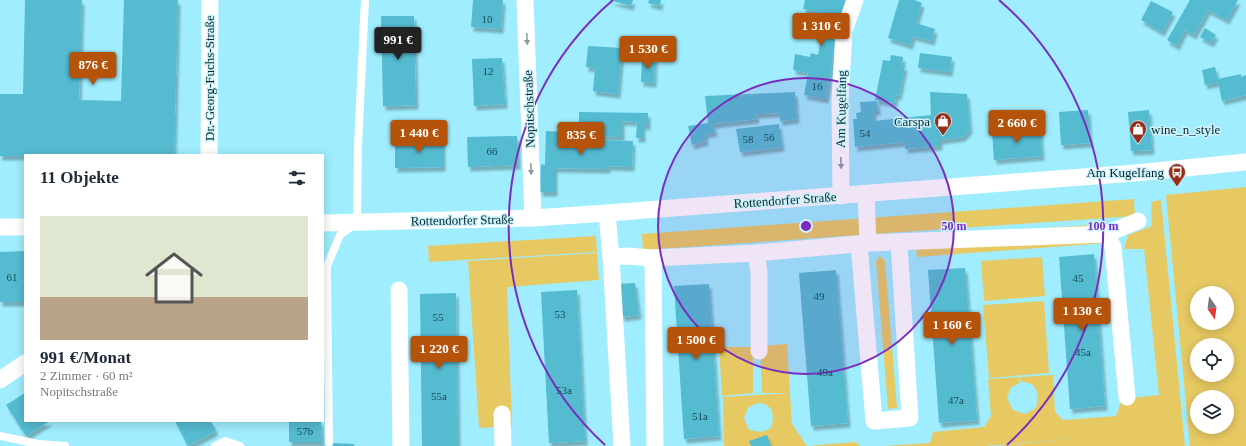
<!DOCTYPE html>
<html lang="de">
<meta charset="utf-8">
<style>
:root{--surface:#fff;--page:#f2f2f3;--text:#1f2937;--muted:#747a83;--accent:#b45309}
body{margin:0;font-family:Georgia,serif;background:var(--page);color:var(--text);height:100vh;display:flex;flex-direction:column;font-size:15px;white-space:nowrap}
*{box-sizing:border-box;margin:0}
p{font-size:13px;color:var(--muted)}
.icon{flex:none;width:22px;height:22px;fill:none;stroke:currentColor;stroke-width:2;stroke-linecap:round;stroke-linejoin:round}
.map{position:relative;flex:1;overflow:hidden}
.side{position:absolute;left:24px;top:154px;width:300px;height:268px;display:flex;flex-direction:column;background:var(--surface);border-radius:0px;box-shadow:0 2px 10px #0003}
.side>*{flex:none}
.needle{width:26px;rotate:166deg}
.controls{position:absolute;left:1190px;top:286px;display:grid;gap:8px}
.controls a{display:grid;place-items:center;width:44px;height:44px;border-radius:50%;background:var(--surface);box-shadow:0 2px 10px #0003;font-size:20px}
.price{position:absolute;translate:-50% -34px;padding:0 9px;border-radius:4px;background:var(--accent);color:#fff;font-size:13px;line-height:26px;filter:drop-shadow(0 1px 2px #0008)}
.price::after{content:'';position:absolute;left:50%;top:24px;width:12px;height:9px;margin-left:-6px;background:inherit;clip-path:polygon(0 0,100% 0,50% 100%)}
.price.selected{background:#222;color:#fff}
ul{padding:0;list-style:none}
li{display:grid;align-content:center;gap:8px;height:212px;padding:0 16px}
li span{display:grid;place-items:center;height:124px;border-radius:0px;color:#555}
li>.icon{margin-inline-start:auto}
span .icon{width:72px;height:72px;fill:#fffc;stroke-width:1}
li b{font-size:17px}
h2{display:flex;justify-content:space-between;align-items:center;height:48px;padding:0 16px;font-size:17px}
.map>svg:first-child{display:block}
.green{fill:#e7c963;fill-rule:evenodd}
.building{fill:#54bbd1;filter:url(#shadow)}
.lines{fill:none;stroke-linecap:round;stroke-linejoin:round}
.service{stroke:#fff;stroke-width:8}
.minor{stroke:#fff;stroke-width:17}
.oneway{fill:#8e9ea0}
.ring{fill:none;stroke:#7b2cbf;stroke-width:2}
.labels{text-anchor:middle;dominant-baseline:central;stroke-width:3;stroke-linejoin:round;paint-order:stroke}
.number-label{font-size:11px;fill:#194c56}
.street-label{font-size:13px;fill:#05272d;stroke:#cef3fc}
.poi-label{font-size:13px;fill:#05272d;stroke:#cef3fc;text-anchor:end}
.centre{fill:#7b2cbf;stroke:#cef3fc;stroke-width:2}
.ring-label{font-size:12px;text-anchor:middle;font-weight:bold;fill:#7b2cbf;stroke:#cef3fc;stroke-width:3;stroke-linejoin:round;paint-order:stroke}
</style>
<div class="map">
<svg width="1246" height="446" viewBox="0 0 1246 446">
<defs>
<filter id="shadow"><feDropShadow dx="2.5" dy="4.5" stdDeviation="1" flood-color="#0004"/></filter>
</defs>
<rect width="100%" height="100%" fill="#9fedfe"/>
<g class="green">
<path d="M1246 187V446H1190L1166 195ZM1197 293H1227V323H1197ZM1197 345H1227V375H1197ZM1197 397H1227V427H1197Z"/>
<path d="M1134 199 1135 216 643 250 642 234Z"/>
<path d="M1161 200 1185 446H994L1068 439 985 446H883L930 443 933 432 984 427 991 416 988 379 1019 377 1020 383 1011 387 1007 398 1013 410 1025 414 1036 408C1039 395 1039 382 1021 382L1020 377 1053 375 1055 412 1063 420 1116 416 1122 399 1159 395 1144 249H1124L1128 235 1152 226 1151 202Z"/>
<path d="M1105 224 1106 243 917 257 915 237Z"/>
<path d="M596 236 597 252 429 262 428 246Z"/>
<path d="M597 253 599 280 507 287 512 426 479 428 468 261Z"/>
<path d="M880 256 885 261 897 408 888 409 876 261Z"/>
<path d="M1042 257 1045 296 984 301 981 261Z"/>
<path d="M1044 301 1049 373 989 378 983 305Z"/>
<path d="M787 344 790 393H762L760 346Z"/>
<path d="M719 347H753V393L722 396Z"/>
<path d="M790 393 792 424 807 446 856 442 860 446H724L723 397ZM757 403C773 403 775 415 771 428L762 432 749 430 744 418 748 408Z"/>
</g>
<g class="building">
<path d="M25 0H82L79 100 121 101 124 0H178L174 155 0 156V94H23Z"/>
<path d="M473 0H503L501 29 471 27Z"/>
<path d="M609 0H633L631 6Z"/>
<path d="M649 0H661L660 6 648 3Z"/>
<path d="M805 0H846L837 31 826 99 804 95 808 73 793 70 795 54 810 57 811 53 818 55 823 28 815 26 819 12 803 9Z"/>
<path d="M899 0H914L922 3 916 23 935 29 932 41 913 36 910 45 888 38Z"/>
<path d="M1190 0H1238L1227 20 1208 10 1194 35 1185 30 1177 46 1167 40Z"/>
<path d="M1151 1 1173 12 1162 32 1141 20Z"/>
<path d="M381 16H414L416 105 383 106Z"/>
<path d="M1205 28 1216 35 1211 43 1200 37Z"/>
<path d="M588 46 622 48 618 94 593 91 595 68 586 67Z"/>
<path d="M920 53 952 57 950 72 918 68Z"/>
<path d="M891 55 903 57 902 66H905L899 96 896 95 895 103 875 100 883 60 890 61Z"/>
<path d="M642 57H655L654 83 641 82Z"/>
<path d="M502 58 505 104 474 106 472 59Z"/>
<path d="M1215 67 1218 79 1241 74V77L1246 75V95L1222 101 1218 82 1205 85 1202 70Z"/>
<path d="M795 92 797 119 780 121 779 113 756 114 757 119 713 124 715 132 705 134 706 141 692 145 688 126 708 123 705 96Z"/>
<path d="M930 92 967 94 970 129 963 137 940 140V146L905 149V142L855 147 853 119H857L856 113 861 112 860 102 877 101 878 111H874V121L931 115Z"/>
<path d="M1088 110 1090 143 1061 145 1059 112Z"/>
<path d="M1149 110 1152 150 1131 151 1128 112Z"/>
<path d="M579 112 648 113V126L643 125V138H636L637 122 622 121V137L598 136V124H579Z"/>
<path d="M779 124 782 147 740 152 736 129Z"/>
<path d="M1040 127 1042 156 994 160 992 131Z"/>
<path d="M546 131 565 132 564 139 633 141 632 167 608 166V169L555 168V192H540L541 164 545 165Z"/>
<path d="M517 136 518 165 468 167 467 137Z"/>
<path d="M443 139V167L395 168V140Z"/>
<path d="M25 251V302H0V252Z"/>
<path d="M1094 254 1105 406 1070 409 1059 257Z"/>
<path d="M965 268 977 420 939 423 928 270Z"/>
<path d="M836 270 848 423 811 426 799 273Z"/>
<path d="M635 283 639 315 622 317 619 284Z"/>
<path d="M709 284 719 436 684 439 674 286Z"/>
<path d="M577 290 585 441 549 443 541 292Z"/>
<path d="M456 293 458 446H422L420 294Z"/>
<path d="M25 393V421H50L26 436 6 405Z"/>
<path d="M175 421H211L216 431 188 446Z"/>
<path d="M289 421H321L322 442H289Z"/>
<path d="M767 435 771 446H751L749 441Z"/>
<path d="M333 443 355 444 354 446H333Z"/>
</g>
<g class="lines">
<g class="service">
<path d="M0 436 38 444 65 446"/>
<path d="M329 442 327 266 340 235 357 222 358 145 365 0"/>
<path d="M215 446 225 441 240 446"/>
</g>
<g class="minor">
<path d="M525 0 533 218"/>
<path d="M209 155 210 0"/>
<path d="M866 194 868 243"/>
<path d="M841 196 840 100 844 31 855 0"/>
<path d="M607 213 611 257 627 256 653 258 756 253 868 243 1106 234 1138 221"/>
<path d="M323 223 533 218 607 213 1135 173 1246 162"/>
<path d="M0 227H25"/>
<path d="M1106 234 1113 247 1127 397"/>
<path d="M859 244 874 421 910 418 899 243"/>
<path d="M756 253 759 271V351"/>
<path d="M611 257 622 446"/>
<path d="M653 258 655 446"/>
<path d="M399 290 401 446"/>
<path d="M0 380 25 363"/>
<path d="M502 414 503 446"/>
</g>
</g>
<defs><path id="oneway-solid" d="M-6-.8H1V-3.2L6.5 0L1 3.2V.8H-6Z"/></defs>
<g class="oneway">
<use href="#oneway-solid" transform="translate(527 39) rotate(88)"/>
<use href="#oneway-solid" transform="translate(841 163) rotate(89)"/>
<use href="#oneway-solid" transform="translate(531 169) rotate(88)"/>
</g>
<circle cx="806" cy="226" r="148" fill="#7b2cbf" fill-opacity=".12"/>
<g class="ring">
<circle cx="806" cy="226" r="148"/>
<path d="M605 445A297 297 0 0 1 613 0M999 0A297 297 0 0 1 1007 445"/>
</g>
<defs>
<g id="shop-pin" transform="scale(0.9)"><path d="M0 17L-7.5 6A9.5 9.5 0 1 1 7.5 6Z" fill="#972e18" stroke="#cef3fc"/><path d="M-5-2.5h2.3a2.7 3.5 0 0 1 5.4 0H5L5.5 6h-11ZM-1.5-2.5h3a1.5 2.3 0 0 0-3 0Z" fill="#fff"/></g>
<g id="bus-pin" transform="scale(0.9)"><path d="M0 17L-7.5 6A9.5 9.5 0 1 1 7.5 6Z" fill="#972e18" stroke="#cef3fc"/><path d="M-5-6H5V4H4V6H2V4H-2V6H-4V4H-5ZM-3.5-4V0h7V-4ZM-3.5 1.2v1.5H-2V1.2ZM2 1.2v1.5H3.5V1.2Z" fill="#fff"/></g>
</defs>
<g fill-rule="evenodd">
<use href="#shop-pin" x="943" y="121"/>
<use href="#shop-pin" x="1138" y="129"/>
<use href="#bus-pin" x="1177" y="172"/>
</g>
<g class="labels">
<g class="number-label">
<text x="487" y="19">10</text>
<text x="488" y="71">12</text>
<text x="817" y="86">16</text>
<text x="865" y="133">54</text>
<text x="769" y="137">56</text>
<text x="748" y="139">58</text>
<text x="492" y="151">66</text>
<text x="12" y="277">61</text>
<text x="1078" y="278">45</text>
<text x="819" y="296">49</text>
<text x="560" y="314">53</text>
<text x="438" y="317">55</text>
<text x="1083" y="352">45a</text>
<text x="825" y="372">49a</text>
<text x="564" y="390">53a</text>
<text x="439" y="396">55a</text>
<text x="956" y="400">47a</text>
<text x="700" y="416">51a</text>
<text x="305" y="431">57b</text>
</g>
<g class="street-label">
<text transform="translate(209 78) rotate(-90)">Dr.-Georg-Fuchs-Straße</text>
<text transform="translate(529 109) rotate(-92)">Nopitschstraße</text>
<text transform="translate(841 109) rotate(-89)">Am Kugelfang</text>
<text transform="translate(785 200) rotate(-4)">Rottendorfer Straße</text>
<text transform="translate(462 220) rotate(-1)">Rottendorfer Straße</text>
</g>
<g class="poi-label">
<text x="930" y="121">Carspa</text>
<text x="1151" y="129" text-anchor="start">wine_n_style</text>
<text x="1164" y="172">Am Kugelfang</text>
</g>
</g>
<circle cx="806" cy="226" r="6" class="centre"/>
<g class="ring-label">
<text x="954" y="230">50 m</text>
<text x="1103" y="230">100 m</text>
</g>
</svg>
<div class="controls">
<a><svg class="needle" viewBox="-14 -14 28 28"><path d="M0-13l5 13h-10z" fill="#e53935"/><path d="M0 13l5-13h-10z" fill="#747a83"/></svg></a>
<a><svg class="icon" aria-label="locate" viewBox="0 0 24 24"><circle cx="12" cy="12" r="6"/><path d="M12 2v4M12 18v4M2 12h4M18 12h4"/></svg></a>
<a><svg class="icon" aria-label="layers" viewBox="0 0 24 24"><path d="M12 4l9 5-9 5-9-5zM3 14l9 5 9-5"/></svg></a>
</div>
<b class="price" style="left:821px;top:47px">1 310 €</b>
<b class="price selected" style="left:398px;top:61px">991 €</b>
<b class="price" style="left:648px;top:70px">1 530 €</b>
<b class="price" style="left:93px;top:86px">876 €</b>
<b class="price" style="left:1017px;top:144px">2 660 €</b>
<b class="price" style="left:419px;top:154px">1 440 €</b>
<b class="price" style="left:581px;top:156px">835 €</b>
<b class="price" style="left:1082px;top:332px">1 130 €</b>
<b class="price" style="left:952px;top:346px">1 160 €</b>
<b class="price" style="left:696px;top:361px">1 500 €</b>
<b class="price" style="left:439px;top:370px">1 220 €</b>
<section class="side">
<h2>11 Objekte<svg class="icon" aria-label="filters" viewBox="0 0 24 24"><path d="M4 7h16M4 17h16"/><circle cx="9" cy="7" r="2"/><circle cx="15" cy="17" r="2"/></svg></h2>
<ul>
<li><span style="background:linear-gradient(#dfe7d0 65%,#b9a48a 0)"><svg class="icon" aria-label="home" viewBox="0 0 24 24"><path d="M3 11l9-7 9 7M6 9v11h12V9"/></svg></span><div><b>991 €/Monat</b><p>2 Zimmer · 60 m²</p><p>Nopitschstraße</p></div></li>
</ul>
</section>
</div>
